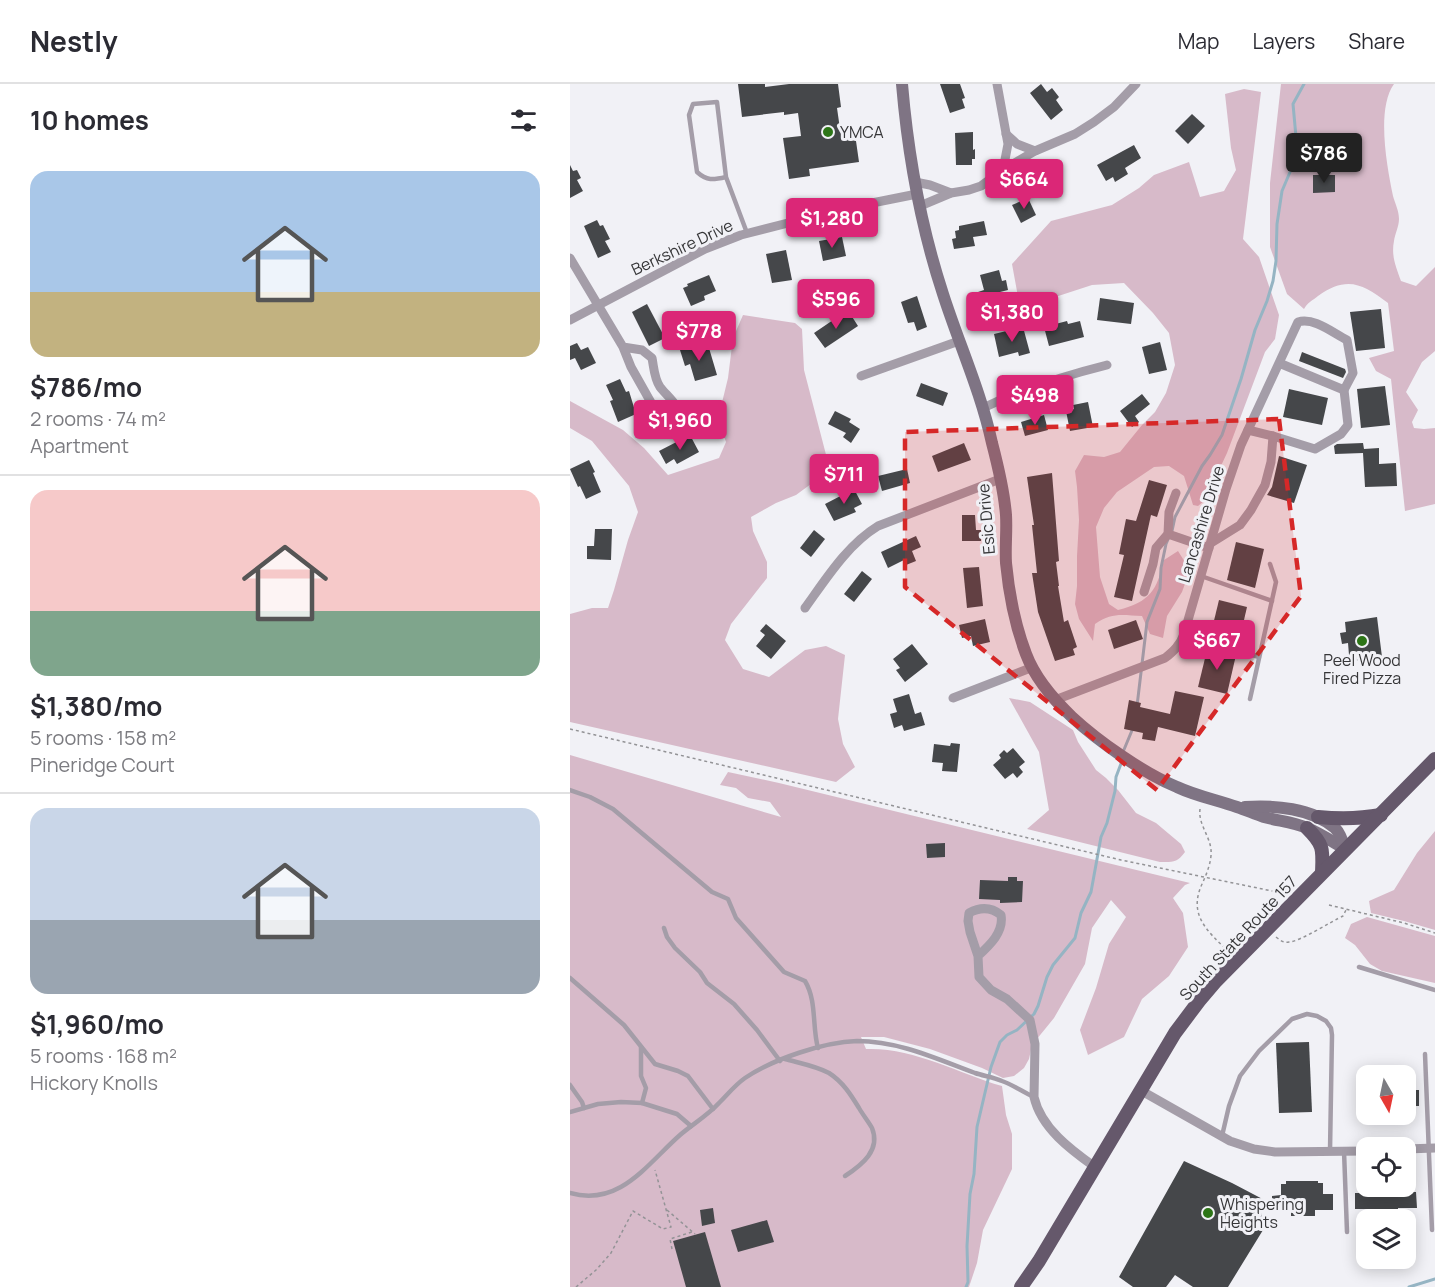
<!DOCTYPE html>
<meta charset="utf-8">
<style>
:root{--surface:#fff;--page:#f7f7f7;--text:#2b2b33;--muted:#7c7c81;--line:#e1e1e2;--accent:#db2777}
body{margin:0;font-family:Manrope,sans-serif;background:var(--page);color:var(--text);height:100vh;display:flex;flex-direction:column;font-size:22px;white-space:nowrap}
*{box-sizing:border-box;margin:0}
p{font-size:20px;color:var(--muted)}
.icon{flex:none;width:33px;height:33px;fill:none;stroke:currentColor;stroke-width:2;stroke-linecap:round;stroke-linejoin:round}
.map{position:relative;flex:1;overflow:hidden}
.details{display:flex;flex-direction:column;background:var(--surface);width:570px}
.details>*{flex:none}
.needle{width:39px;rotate:171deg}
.controls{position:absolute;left:786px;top:981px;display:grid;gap:12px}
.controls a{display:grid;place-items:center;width:60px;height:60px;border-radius:12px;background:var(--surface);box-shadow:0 3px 15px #0003;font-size:30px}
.price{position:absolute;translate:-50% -51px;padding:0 14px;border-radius:6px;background:var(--accent);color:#fff;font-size:20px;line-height:39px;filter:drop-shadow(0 2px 3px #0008)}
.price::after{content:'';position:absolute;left:50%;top:36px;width:18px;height:14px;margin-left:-9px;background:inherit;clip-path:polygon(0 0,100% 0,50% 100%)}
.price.on{background:#222;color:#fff}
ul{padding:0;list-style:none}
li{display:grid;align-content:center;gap:12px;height:318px;padding:0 30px}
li+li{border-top:2px solid var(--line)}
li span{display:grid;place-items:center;height:186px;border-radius:18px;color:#555}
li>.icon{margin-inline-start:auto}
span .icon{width:108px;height:108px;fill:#fffc;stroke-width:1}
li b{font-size:26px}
h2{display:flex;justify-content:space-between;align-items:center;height:72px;padding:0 30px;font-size:26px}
header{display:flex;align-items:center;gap:36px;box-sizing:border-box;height:84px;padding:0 30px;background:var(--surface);border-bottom:2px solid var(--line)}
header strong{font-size:28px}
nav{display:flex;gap:33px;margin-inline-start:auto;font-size:21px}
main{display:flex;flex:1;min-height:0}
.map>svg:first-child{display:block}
.green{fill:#d7bac9}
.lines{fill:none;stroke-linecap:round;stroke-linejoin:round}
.stream{stroke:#95b4c3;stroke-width:3}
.building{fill:#45474a}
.path{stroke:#939396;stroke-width:1.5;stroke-dasharray:3 3;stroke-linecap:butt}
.lane{stroke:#a49da8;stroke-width:4.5}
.street{stroke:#a49da8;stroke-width:9}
.secondary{stroke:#7f7484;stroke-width:12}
.primary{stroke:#65586b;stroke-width:14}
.marked{fill:#d62828;fill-opacity:0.2;stroke:#d62828;stroke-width:4.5;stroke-dasharray:12 8;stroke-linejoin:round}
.poi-dot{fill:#2d7517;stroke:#f1f1f6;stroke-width:2}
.labels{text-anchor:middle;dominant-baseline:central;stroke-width:6;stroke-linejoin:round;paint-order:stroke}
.poi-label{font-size:16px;fill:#363638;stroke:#f1f1f6;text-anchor:start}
.street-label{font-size:16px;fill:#363638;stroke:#f1f1f6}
</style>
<header>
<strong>Nestly</strong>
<nav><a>Map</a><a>Layers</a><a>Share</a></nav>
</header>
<main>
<section class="details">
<h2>10 homes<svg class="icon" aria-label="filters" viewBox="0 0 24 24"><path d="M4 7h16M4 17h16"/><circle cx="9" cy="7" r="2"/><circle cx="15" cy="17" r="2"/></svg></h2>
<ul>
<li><span style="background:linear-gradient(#a9c7e8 65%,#c2b280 0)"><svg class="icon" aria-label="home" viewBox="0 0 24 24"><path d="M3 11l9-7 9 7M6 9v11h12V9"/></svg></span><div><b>$786/mo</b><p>2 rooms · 74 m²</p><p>Apartment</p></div></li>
<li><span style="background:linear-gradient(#f6c9c9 65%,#7fa58c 0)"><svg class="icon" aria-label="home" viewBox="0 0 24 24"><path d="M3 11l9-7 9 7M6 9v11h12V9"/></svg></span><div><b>$1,380/mo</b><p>5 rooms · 158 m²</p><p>Pineridge Court</p></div></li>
<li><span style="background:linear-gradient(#c9d6e8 60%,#9aa5b1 0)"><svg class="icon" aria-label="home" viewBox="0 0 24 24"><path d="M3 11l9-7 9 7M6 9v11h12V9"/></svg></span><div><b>$1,960/mo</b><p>5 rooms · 168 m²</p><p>Hickory Knolls</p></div></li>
</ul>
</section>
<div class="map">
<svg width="865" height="1203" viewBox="0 0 865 1203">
<rect width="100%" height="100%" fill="#f1f1f6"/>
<g class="green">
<path d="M711 0H824C806 25 817 83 823 112 825 119 829 127 829 135 829 142 825 150 824 157 821 172 826 183 831 197L846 202 865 183V267L852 278 836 308 848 326 842 338 844 344 854 345 865 344V420L835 427 821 295 806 287 799 274 824 267 818 219C793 200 777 191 748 212 743 216 737 219 734 225L717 210 700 163V99Z"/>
<path d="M674 5 691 8 673 155 689 173 709 231 705 255 695 268 657 369 635 416 628 422 623 421 614 392 599 382 584 383 547 408 534 424 526 443 530 493 539 520 548 526C580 518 587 506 594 476L608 467 620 486 612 508 597 532 593 554 580 550 572 532C552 531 542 528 525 540L523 557 509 535 505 520 507 502V472L509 436 507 403 505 387 514 371 534 373 550 368 572 341 585 328 596 309 605 281 599 249 583 229 554 199 522 201 476 216 451 229 442 180 481 137 542 121 569 104 584 91 619 78 630 113 654 107 666 86 661 64 655 10Z"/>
<path d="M173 231 225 239 232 245 234 286 260 386 226 411 206 419 181 433 183 447 197 478V494L161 540 155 556 173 585 199 593 235 566 256 562 275 571 268 635 273 660 285 683 266 698 0 638V530L22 524H38L44 506 58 456 68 428 59 402 22 357 0 344V317L53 346 74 364 98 391 149 374 156 358 148 335 158 294 163 254Z"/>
<path d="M439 614 460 618 503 646 508 658 526 686 536 694 548 706 566 729 586 739 611 760 615 768C607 779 603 778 590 778L457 745 479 726 469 668Z"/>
<path d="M0 671 211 733 200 718 178 714 166 704 150 701 158 688 209 699 620 799 615 801 603 814 613 829 618 863 599 892 572 915 554 953 518 971 510 946 526 904 539 860 556 833 541 816 522 844 515 880 484 934 462 961 459 975 454 984 444 992 433 994 412 984 360 965 314 953H291L296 965C342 963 388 989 432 1002L436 1031 442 1050V1085L413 1146 407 1179 399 1203H0Z"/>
<path d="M865 747V846L834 837 801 829 799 817 824 806 847 769Z"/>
<path d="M797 833 865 852V899L812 887 800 880 785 861 775 854 781 840Z"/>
</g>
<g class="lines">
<g class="stream">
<path d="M602 447 605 433 632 382 640 371 652 351 671 295 685 246 697 217 703 197 706 177 707 140 712 107 723 81 726 53 723 20 734 0"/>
<path d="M567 622 577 538 590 505 591 484 596 460 599 453"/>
<path d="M553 668 563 644"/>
<path d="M396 1203 398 1198 397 1162 400 1110 404 1090 407 1043 421 983 430 958 437 951 447 946 464 930 468 922 477 893 483 881 505 854 511 829 521 808 531 753 537 739 545 707 546 693 552 677"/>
<path d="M839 1203 865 1195"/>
</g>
</g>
<g class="building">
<path d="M168 0H195V3L219 0H268L271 23 267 24 270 45 284 43 289 78 239 85 240 92 219 95 213 54 231 52 228 29 214 31V28L172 33Z"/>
<path d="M370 0H390L395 14 392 15 395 24 380 29Z"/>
<path d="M471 0 477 8 482 4 489 13 486 16 493 26 481 36 460 9Z"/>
<path d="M622 30 635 42 618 60 605 47Z"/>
<path d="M403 48V66L405 65V75H402V81H386L385 49Z"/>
<path d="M564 61 571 74 555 84 558 90 545 98 543 93 536 97 527 81Z"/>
<path d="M0 81 3 87 7 86 11 94 7 96 13 107 0 114Z"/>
<path d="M743 91H765V108L743 109Z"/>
<path d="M458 114 466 131 451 139 442 121Z"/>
<path d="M27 136 30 142 33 141 40 155 35 157 41 168 28 174 14 142Z"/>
<path d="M414 137 417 151 403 153 405 162 384 165 382 155 386 154 385 147 389 146V142Z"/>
<path d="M272 153 276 172 253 177 249 157Z"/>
<path d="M216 166 222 196 202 199 196 170Z"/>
<path d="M429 186 432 197 436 196 438 206 426 209 427 216 411 220 408 208 414 206 410 191Z"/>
<path d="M139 191 146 207 134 212 135 216 121 222 113 204 118 202 117 200Z"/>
<path d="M347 212 357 243 347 247 344 238 338 239 331 218Z"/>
<path d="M530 214 564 219 561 240 527 236Z"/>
<path d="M77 220 95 254 79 262 62 228Z"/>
<path d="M811 225 815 264 786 267 780 228Z"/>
<path d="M279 228 288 242 255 264 244 249 269 232 270 234Z"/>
<path d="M497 237 498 240 510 237 514 253 479 262 474 243Z"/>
<path d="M453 243 460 269 449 272 448 268 429 273 424 250Z"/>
<path d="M590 258 597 286 579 290 572 263Z"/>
<path d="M7 259 11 266 18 263 26 279 11 286 5 274 0 276V262Z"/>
<path d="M126 261 128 267 139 264 147 291 125 297 120 280 115 282 110 266Z"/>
<path d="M732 268 775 285 776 288 773 294 729 277Z"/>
<path d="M50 295 56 308 59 307 66 330 48 338 40 317 43 316 36 301Z"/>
<path d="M351 299 378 309 373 322 346 312Z"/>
<path d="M815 302 820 341 791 344 787 305Z"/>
<path d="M719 305 758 314 752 341 713 333Z"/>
<path d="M572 310 580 320 565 332 569 338 562 343 550 327Z"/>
<path d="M518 318 523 343 500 347 496 327 504 325 503 321Z"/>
<path d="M265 327 281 335 279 338 290 345 281 359 273 353 276 349 258 340Z"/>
<path d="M474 331 478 346 455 352 451 338Z"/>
<path d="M120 351 129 368 107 380 104 375 96 380 89 367Z"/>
<path d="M394 359 401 376 368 388 362 372Z"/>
<path d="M793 359 794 365 809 364V380L826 379 827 402 795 403 793 369 765 370 764 362 767 360Z"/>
<path d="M709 372 737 381 724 419 697 411 702 403Z"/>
<path d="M19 376 25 388 23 389 31 408 16 415 10 402 8 403 0 385Z"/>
<path d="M337 385 340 399 312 407 308 392Z"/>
<path d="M482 389 489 477 486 478 489 502H488L494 538 498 536 507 563 503 565 505 571 485 577 468 528 462 489H467L462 441H464L457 393Z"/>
<path d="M579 396 597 401 587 433 581 431 562 517 544 513 554 471 549 470 556 435 566 437Z"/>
<path d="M284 405 292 420 284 424 286 428 264 437 255 420Z"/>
<path d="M392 431H405L406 446H411V457H392Z"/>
<path d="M25 445H42L41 476 17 475V462H24Z"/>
<path d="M244 446 255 455 241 473 230 464Z"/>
<path d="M346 452 351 463 342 467 346 477 336 481 334 476 318 484 311 468Z"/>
<path d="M666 458 694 465 685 504 657 496Z"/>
<path d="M409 483 413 522 397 524 393 484Z"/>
<path d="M292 487 302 495 284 518 274 510Z"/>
<path d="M649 516 677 523 668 562 640 553Z"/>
<path d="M807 533 812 573 783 577 782 570 779 571 778 559 772 560 770 549 776 548 775 538Z"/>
<path d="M415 535 420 558 403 562 401 552 392 554 389 541Z"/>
<path d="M566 536 573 555 544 565 538 546Z"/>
<path d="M196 540 216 557 201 575 186 562 195 551 190 547Z"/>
<path d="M342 560 358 580 335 598 326 586 330 584 323 575Z"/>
<path d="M638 562 666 571 657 610 628 603Z"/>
<path d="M605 607 634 613 625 652 588 643 585 657 572 655 573 649 554 645 559 616 571 619 570 623 600 630Z"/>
<path d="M339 610 345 630 351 628 355 641 334 647 332 641 324 644 320 630 327 628 323 615Z"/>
<path d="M381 659 390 660 387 688 372 687 373 679 362 678 364 660 380 662Z"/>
<path d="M443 664 455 678 449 683 453 688 447 694 443 689 435 695 423 681 431 674 429 671 434 666 437 669Z"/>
<path d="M375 759V773L357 774 356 760Z"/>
<path d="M438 793H447V797H453L452 818 430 819V816L409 815 410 796 438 797Z"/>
<path d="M739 958 742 1028 709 1029 706 959Z"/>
<rect x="836" y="1006" width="13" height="16"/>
<path d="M614 1077 662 1099 702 1120V1112L711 1111V1100H716V1097H748V1099H753V1110H763V1126H745V1132H721V1126L691 1127 693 1146 658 1203H623L605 1191 596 1203H563L549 1193Z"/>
<path d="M793 1102H837V1108H846L847 1124H828V1129L805 1130 804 1125H785V1109H794Z"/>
<path d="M143 1124 145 1139 132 1142 130 1126Z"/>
<path d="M197 1136 204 1158 168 1168 161 1146Z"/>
<path d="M135 1148 151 1203H116L103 1157Z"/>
</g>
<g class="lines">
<g class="path">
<path d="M0 645 551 776 707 808"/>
<path d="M630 725C628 740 640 752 641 766 642 776 637 789 633 798 617 830 637 847 658 867"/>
<path d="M759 821 834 839 865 849"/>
<path d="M706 853C710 856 713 859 719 858 729 858 762 837 773 832L776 826"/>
<path d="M97 1126 125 1150"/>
<path d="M102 1165 100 1155 122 1148"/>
<path d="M6 1203 26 1186 41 1169 63 1127 93 1145 101 1143 85 1086"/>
</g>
<g class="lane">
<path d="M156 93C143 96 137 97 127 88L119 31 123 20 147 18 156 93 177 149"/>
<path d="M631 492 702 517"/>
<path d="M614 550 689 573"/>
<path d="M680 615 706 498 700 480"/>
<path d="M0 706 20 713 43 725 142 808 158 815 166 834 214 888 235 897C247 917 242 943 248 964"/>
<path d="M94 844 97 853 105 864 130 888 137 899 164 920 187 946 210 977"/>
<path d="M789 883 865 906"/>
<path d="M0 894 54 941 85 980 108 987 118 992 143 1025"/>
<path d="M71 963V992L76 1004 72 1019"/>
<path d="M855 970 862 1146"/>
<path d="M215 975C229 979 246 982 259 989 273 998 281 1011 289 1024 293 1031 298 1037 302 1044 311 1066 292 1081 275 1092"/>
<path d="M0 1001 12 1018 14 1024"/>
<path d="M0 1028 28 1020 51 1018 72 1019 107 1030 121 1042"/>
<path d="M652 1052 659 1022 670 992 689 967 722 935 737 930 747 932 756 937 761 944 762 951 760 1067"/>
<path d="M774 1067 777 1148"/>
<path d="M0 1109C50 1123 77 1080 110 1051 123 1040 138 1031 149 1019 158 1010 165 1001 175 994 203 975 254 958 287 957 329 957 367 975 405 989 414 992 423 993 432 997 443 1001 453 1008 464 1013"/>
</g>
<g class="street">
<path d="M427 0 438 60 433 86"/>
<path d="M436 50 447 60 465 67"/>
<path d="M345 98 360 101 381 109"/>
<path d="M350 122 381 109 399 106 411 102 433 86 465 67 505 50 524 38 544 23 566 0"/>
<path d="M0 174 53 263 61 283 92 338H101L110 332C108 320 97 312 90 303 84 294 84 284 82 274L72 266 53 263"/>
<path d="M0 236 135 165 171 151 277 124 347 110"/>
<path d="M291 292 389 257"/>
<path d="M413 324C455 304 493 292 537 281"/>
<path d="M678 346 703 352 745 365 771 350 778 341 774 306"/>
<path d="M598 450 639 464"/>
<path d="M641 459 670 441 681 426 695 401 701 378 703 352"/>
<path d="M574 508 583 480 586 464 598 450 599 428 606 409"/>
<path d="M235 524C256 495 277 461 308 442L430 395"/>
<path d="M383 614 463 583"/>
<path d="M485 616 595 574C604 567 610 561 614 550L656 405 671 361 728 238C744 233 763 249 777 256L783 289 774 306 709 279"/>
<path d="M408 872C420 861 434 848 431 831 421 823 410 823 399 829L398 837 400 848 408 872 409 893 421 906 437 915 460 936 465 960 464 1013C471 1044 501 1066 525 1083"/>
<path d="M570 1006 660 1057 684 1065 705 1068 796 1067"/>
<path d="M836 1065 865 1064"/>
</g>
<g class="secondary">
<path d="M332 0C338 71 351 143 373 210 389 260 411 308 422 359 428 382 434 406 436 431 437 447 435 463 436 479 439 510 445 541 456 570 465 594 483 615 502 633 528 657 573 689 607 703 626 712 647 716 667 723 676 726 685 730 694 733 708 737 723 738 737 744 750 749 763 758 775 765"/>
<path d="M675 723C704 721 742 724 765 744 770 749 773 758 775 765"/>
</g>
<g class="primary">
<path d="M748 733C770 735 789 735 811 731"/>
<path d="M737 744C754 761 753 765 752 788"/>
<path d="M451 1203 469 1177 605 949 629 917 646 897 865 675"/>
</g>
</g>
<path class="marked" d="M709 335 731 512 587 706 335 503V348Z"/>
<g class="poi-dot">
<circle cx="258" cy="48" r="6"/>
<circle cx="792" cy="557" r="6"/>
<circle cx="638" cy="1129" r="6"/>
</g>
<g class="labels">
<g class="poi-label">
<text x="270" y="48">YMCA</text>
<text x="792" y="576" text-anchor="middle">Peel Wood<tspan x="792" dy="18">Fired Pizza</tspan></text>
<text x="650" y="1120">Whispering<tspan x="650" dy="18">Heights</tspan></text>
</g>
<g class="street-label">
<text transform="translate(112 163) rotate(-25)">Berkshire Drive</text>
<text transform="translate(416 435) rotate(-95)">Esic Drive</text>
<text transform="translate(631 440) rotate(-73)">Lancashire Drive</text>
<text transform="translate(668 854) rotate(-47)">South State Route 157</text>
</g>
</g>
</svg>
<div class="controls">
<a><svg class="needle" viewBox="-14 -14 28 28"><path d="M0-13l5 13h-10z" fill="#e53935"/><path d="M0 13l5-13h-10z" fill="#7c7c81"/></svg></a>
<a><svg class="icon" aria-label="locate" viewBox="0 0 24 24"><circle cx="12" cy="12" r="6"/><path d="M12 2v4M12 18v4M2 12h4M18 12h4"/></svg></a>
<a><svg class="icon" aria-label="layers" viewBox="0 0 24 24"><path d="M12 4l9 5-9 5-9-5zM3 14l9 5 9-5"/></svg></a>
</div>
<b class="price on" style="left:754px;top:100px">$786</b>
<b class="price" style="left:454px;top:126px">$664</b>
<b class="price" style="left:262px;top:165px">$1,280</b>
<b class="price" style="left:266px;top:246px">$596</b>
<b class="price" style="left:442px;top:259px">$1,380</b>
<b class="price" style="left:129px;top:278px">$778</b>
<b class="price" style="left:465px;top:342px">$498</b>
<b class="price" style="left:110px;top:367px">$1,960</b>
<b class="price" style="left:274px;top:421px">$711</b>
<b class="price" style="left:647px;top:587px">$667</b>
</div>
</main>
